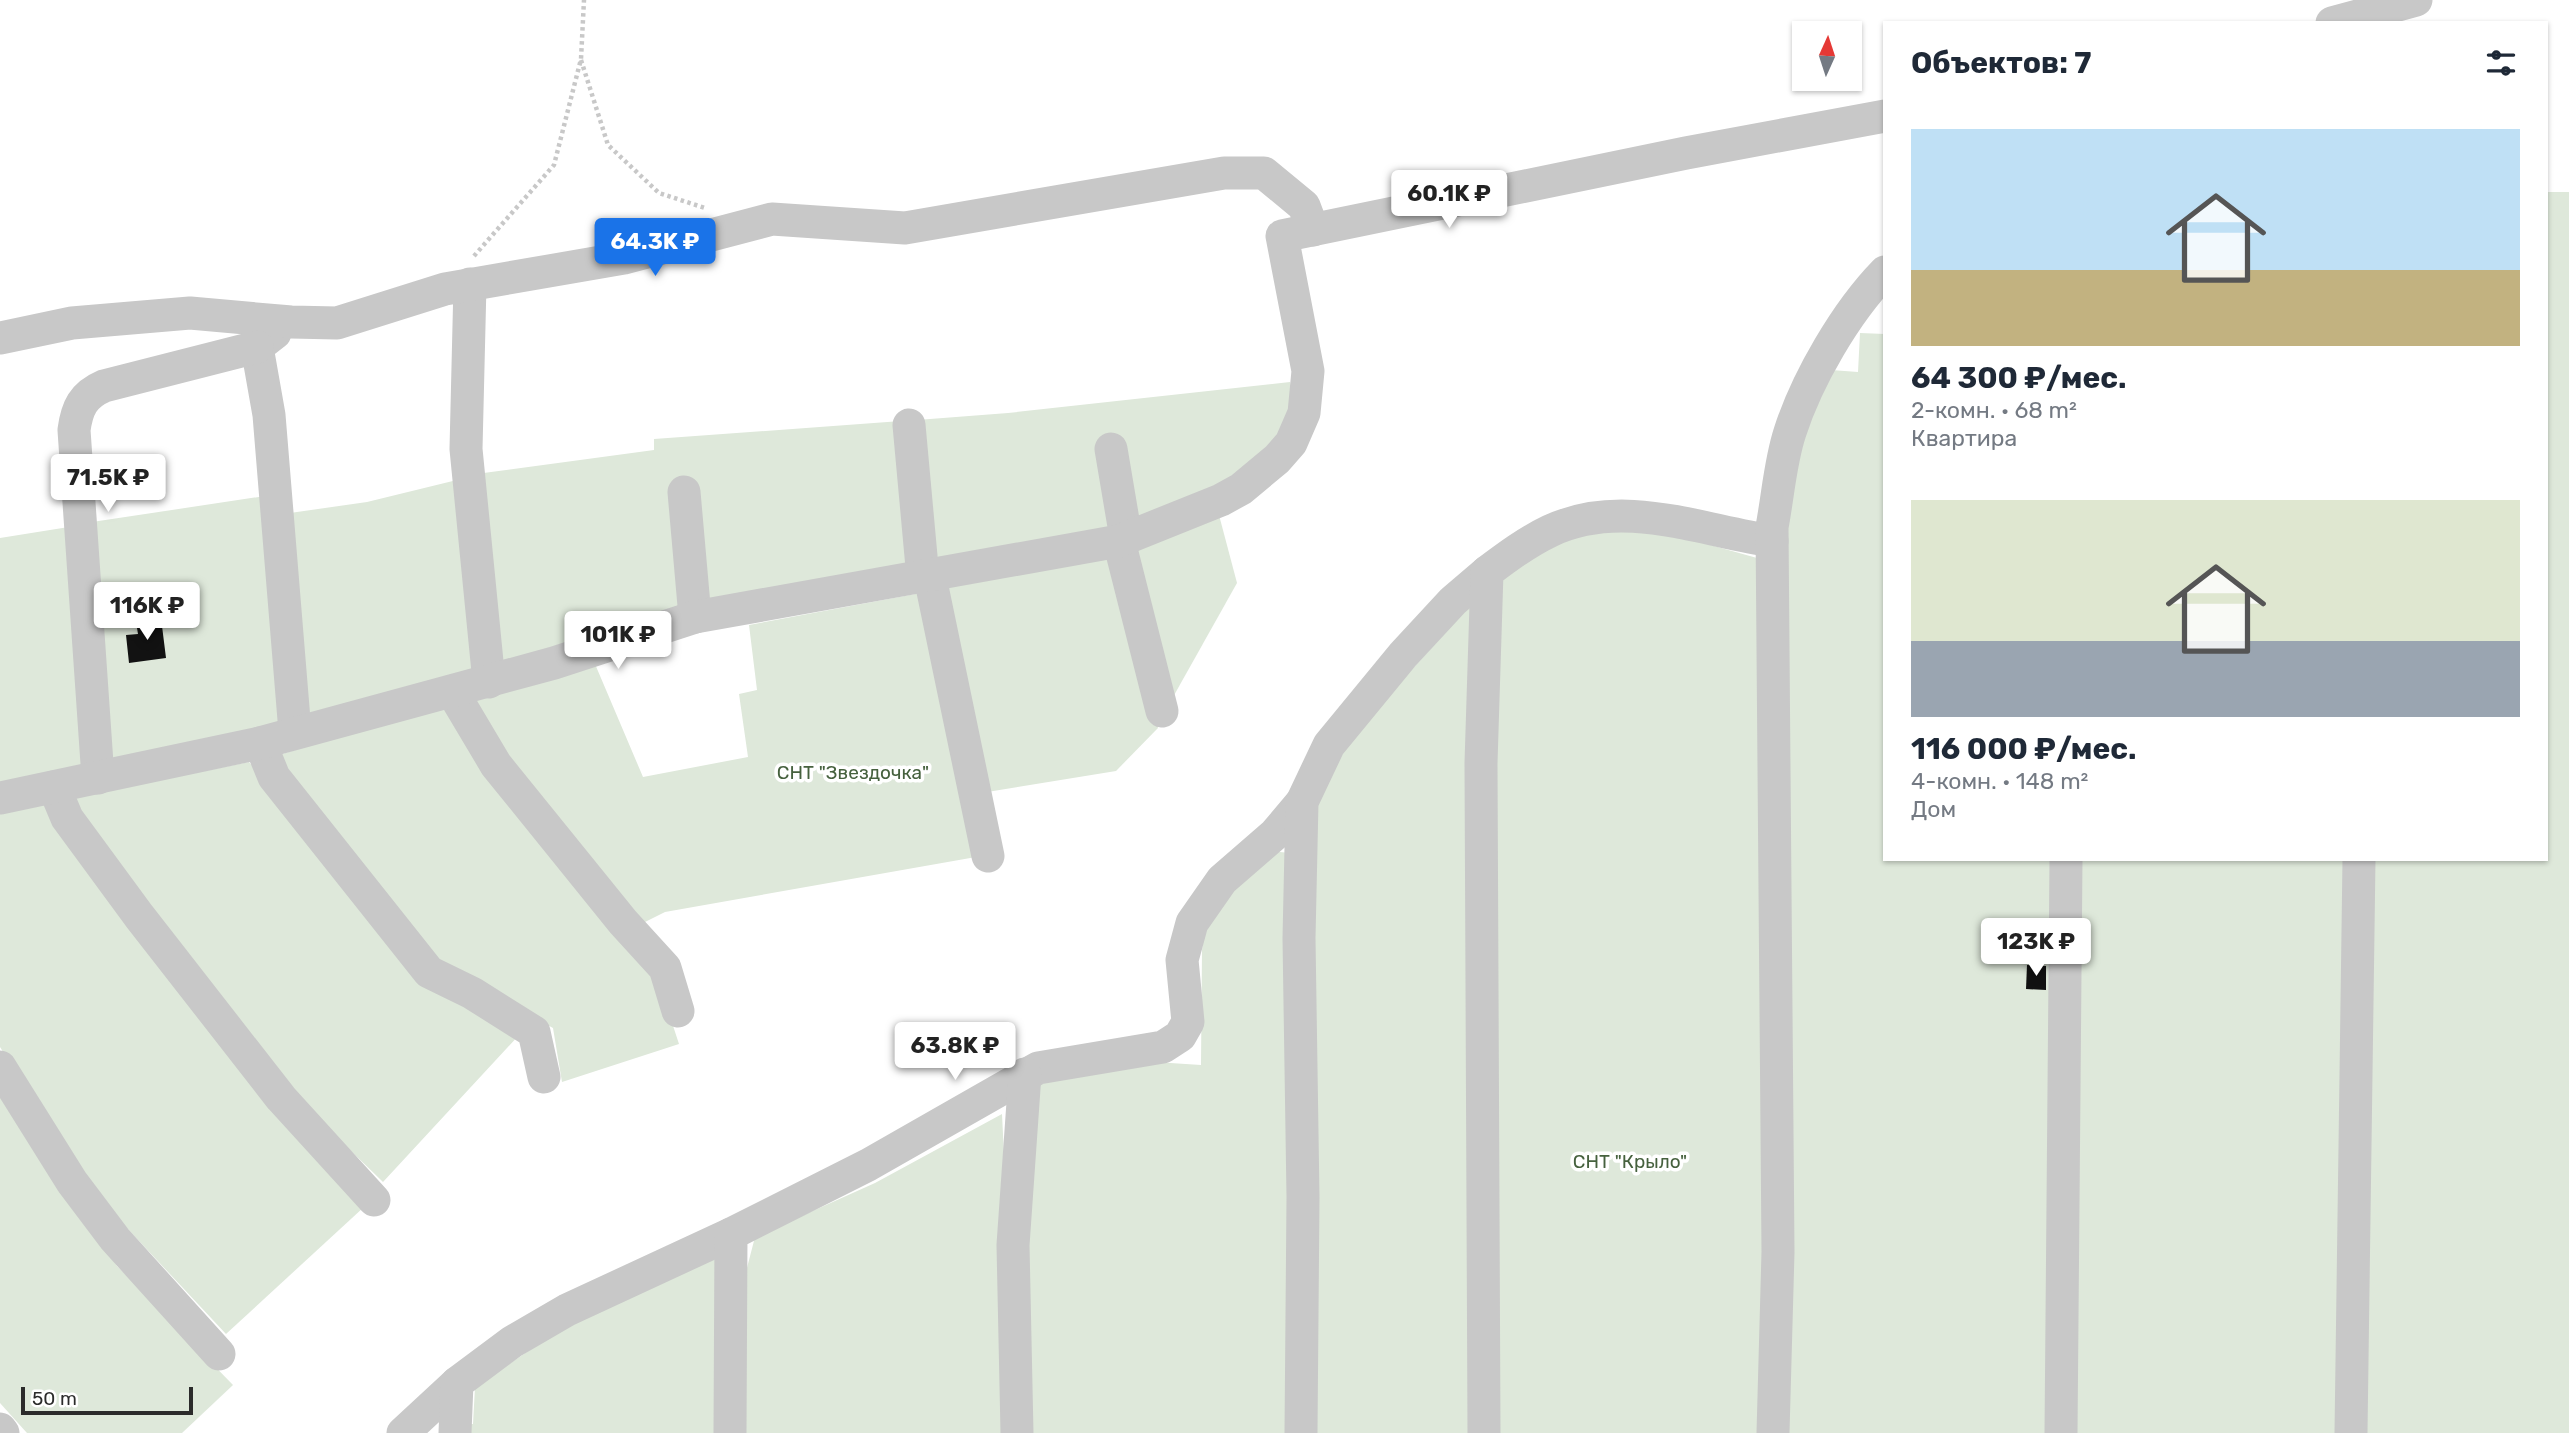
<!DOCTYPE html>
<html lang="ru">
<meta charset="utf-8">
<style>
:root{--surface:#fff;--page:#f6f6f7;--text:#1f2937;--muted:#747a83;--accent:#1a73e8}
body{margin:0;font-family:Rubik,sans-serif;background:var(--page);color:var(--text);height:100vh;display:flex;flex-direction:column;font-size:26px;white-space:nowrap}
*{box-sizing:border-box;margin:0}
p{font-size:23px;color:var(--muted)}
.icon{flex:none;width:38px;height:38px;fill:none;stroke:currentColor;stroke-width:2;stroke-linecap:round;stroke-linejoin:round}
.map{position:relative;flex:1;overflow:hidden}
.sheet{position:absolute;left:1883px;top:21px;width:665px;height:840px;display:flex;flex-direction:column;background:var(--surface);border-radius:0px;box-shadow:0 2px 5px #0004}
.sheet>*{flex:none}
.needle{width:46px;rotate:3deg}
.fabs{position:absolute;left:1792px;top:21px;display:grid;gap:14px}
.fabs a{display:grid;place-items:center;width:70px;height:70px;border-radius:0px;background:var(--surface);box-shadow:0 2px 5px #0004;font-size:35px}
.scale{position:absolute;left:21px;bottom:18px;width:172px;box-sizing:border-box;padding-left:7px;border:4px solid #2b2b2b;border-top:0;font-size:19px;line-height:24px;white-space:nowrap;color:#2b2b2b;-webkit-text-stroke:5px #fff;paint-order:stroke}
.price{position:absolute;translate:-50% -60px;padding:0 16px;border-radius:7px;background:#fff;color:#222;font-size:23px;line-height:46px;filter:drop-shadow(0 2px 4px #0008)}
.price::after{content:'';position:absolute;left:50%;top:42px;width:21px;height:16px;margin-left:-10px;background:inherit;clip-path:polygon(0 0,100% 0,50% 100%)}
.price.current{background:var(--accent);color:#fff}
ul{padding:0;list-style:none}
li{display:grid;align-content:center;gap:14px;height:371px;padding:0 28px}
li span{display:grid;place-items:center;height:217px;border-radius:0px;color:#555}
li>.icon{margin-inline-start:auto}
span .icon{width:126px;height:126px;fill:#fffc;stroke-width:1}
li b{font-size:30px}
h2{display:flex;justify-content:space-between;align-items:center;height:84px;padding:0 28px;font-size:30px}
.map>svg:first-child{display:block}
.green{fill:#dee8da}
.building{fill:#121212}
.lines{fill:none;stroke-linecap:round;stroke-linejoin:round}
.path{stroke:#c8c8c8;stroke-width:4.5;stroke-dasharray:3.5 3.5;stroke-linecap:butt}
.minor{stroke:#c8c8c8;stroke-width:33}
.labels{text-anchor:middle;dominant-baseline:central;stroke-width:7;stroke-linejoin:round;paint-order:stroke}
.park-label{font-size:19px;fill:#46613e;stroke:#fff}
</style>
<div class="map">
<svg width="2569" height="1433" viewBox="0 0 2569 1433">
<rect width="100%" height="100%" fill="#fff"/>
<g class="green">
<path d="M2546 192H2569V1433H2361L2369 859H2546Z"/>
<path d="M1860 333 1885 334V859H2058L2049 1433H1785L1782 549 1795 451 1831 370 1858 372Z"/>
<path d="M1290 382 1297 415 1273 445 1217 488 1116 527 930 562 917 420 1008 413Z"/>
<path d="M901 421 913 565 684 607 496 664 476 474 654 450V439Z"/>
<path d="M461 479 472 670 309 715 283 514 367 502Z"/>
<path d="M265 496 286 724 108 765 92 522Z"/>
<path d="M1219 515 1237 583 1168 706 1130 550Z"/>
<path d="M75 526 91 768 0 786V538Z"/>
<path d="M1622 530 1664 532 1757 558 1764 1433H1493L1495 601 1504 570 1552 540Z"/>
<path d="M1114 553 1158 728 1116 771 981 793 941 586Z"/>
<path d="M926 592 976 857 665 912 637 926 516 772 471 698 595 664 643 777 748 757 739 694 757 690 749 625Z"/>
<path d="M1474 601 1476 1433H1311V806L1328 762Z"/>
<path d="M448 703 656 974 679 1044 562 1082 553 1028 431 962 352 865 279 755Z"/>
<path d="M249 762 351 885 520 1034 383 1182 280 1082 70 806 75 797Z"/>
<path d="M49 802 364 1207 226 1334 82 1180 0 1047V811Z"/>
<path d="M1270 851 1290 853 1292 1433H1026L1024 1270 1038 1081 1155 1062 1201 1065 1202 950 1206 920Z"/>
<path d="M2080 859H2351L2341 1433H2072Z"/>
<path d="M0 1088 117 1266 233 1385 182 1433H27L0 1403Z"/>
<path d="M1002 1114 1007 1216V1433H741L742 1287 755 1237 875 1183Z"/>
<path d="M719 1255 722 1433H462V1425L473 1424 475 1387 576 1319Z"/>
</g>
<g class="building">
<path d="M161 618 166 658 129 663 126 635 138 634 136 622Z"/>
<path d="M2027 965 2046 966V990L2026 989Z"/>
</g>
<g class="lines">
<g class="path">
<path d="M581 60 608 145 659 193 705 208"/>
<path d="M474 256 554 165 581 59 584 0"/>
</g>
<g class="minor">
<path d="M2332 23 2416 0"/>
<path d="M470 284 466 449 489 682"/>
<path d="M275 333 257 347 269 415 295 732"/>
<path d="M0 338 72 323 190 313 291 322 337 323 445 289 624 258 772 219 905 228 1224 173H1264L1304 206 1313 230"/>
<path d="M909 425 923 578"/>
<path d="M1111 449 1126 538"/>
<path d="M684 492 695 617"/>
<path d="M1119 541 1162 711"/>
<path d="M930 577 988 856"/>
<path d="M452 691 496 765 623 922 665 968 678 1011"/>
<path d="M260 743 274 777 429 972 472 993 534 1032 544 1077"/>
<path d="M98 778 74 430C77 408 83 395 104 386L257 347"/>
<path d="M54 787 67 818 139 916 281 1098 374 1200"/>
<path d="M0 798 260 743 554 663 695 617 1119 541 1221 500 1241 489 1277 459 1291 443 1304 413 1308 371 1282 236 1686 153 1885 116"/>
<path d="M0 1067 72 1182 115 1239 219 1354"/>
<path d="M0 1429 3 1433"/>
<path d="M403 1433 457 1383"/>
<path d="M455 1433 457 1383 512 1342 567 1310 731 1234"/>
<path d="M730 1433 731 1234 868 1165 1038 1068 1163 1047 1180 1036 1188 1022 1182 960 1192 923 1222 880 1275 834 1302 802"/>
<path d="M1017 1433 1013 1245 1025 1074"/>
<path d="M1301 1433 1303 1197 1299 938 1302 802 1329 745 1403 655 1453 601 1487 572"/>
<path d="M1484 1433 1481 763 1487 572C1507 557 1527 542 1550 531 1622 497 1699 530 1772 541"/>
<path d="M1773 1433 1778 1252 1772 527C1778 496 1780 462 1790 432 1807 379 1846 312 1885 272"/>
<path d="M2061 1433 2066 859"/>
<path d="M2351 1433 2359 859"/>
</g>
</g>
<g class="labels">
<g class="park-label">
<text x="853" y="772">СНТ "Звездочка"</text>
<text x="1630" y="1161">СНТ "Крыло"</text>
</g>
</g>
</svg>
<div class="fabs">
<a><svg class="needle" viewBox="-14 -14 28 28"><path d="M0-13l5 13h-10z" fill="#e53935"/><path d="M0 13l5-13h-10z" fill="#747a83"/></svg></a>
</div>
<div class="scale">50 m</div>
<b class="price" style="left:1449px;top:230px">60.1K ₽</b>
<b class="price current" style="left:655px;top:278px">64.3K ₽</b>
<b class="price" style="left:108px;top:514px">71.5K ₽</b>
<b class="price" style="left:147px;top:642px">116K ₽</b>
<b class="price" style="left:618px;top:671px">101K ₽</b>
<b class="price" style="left:2036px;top:978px">123K ₽</b>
<b class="price" style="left:955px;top:1082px">63.8K ₽</b>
<section class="sheet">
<h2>Объектов: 7<svg class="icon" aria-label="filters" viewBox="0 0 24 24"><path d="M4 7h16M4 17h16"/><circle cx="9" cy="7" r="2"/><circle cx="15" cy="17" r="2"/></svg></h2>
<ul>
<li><span style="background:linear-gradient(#bfe0f5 65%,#c2b280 0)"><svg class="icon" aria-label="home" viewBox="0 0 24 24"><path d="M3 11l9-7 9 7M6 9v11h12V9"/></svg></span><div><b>64 300 ₽/мес.</b><p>2-комн. · 68 m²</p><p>Квартира</p></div></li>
<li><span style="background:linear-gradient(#dfe7d0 65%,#9aa5b1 0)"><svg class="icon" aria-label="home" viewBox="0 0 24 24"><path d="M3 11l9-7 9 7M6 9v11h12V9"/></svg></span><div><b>116 000 ₽/мес.</b><p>4-комн. · 148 m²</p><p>Дом</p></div></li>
</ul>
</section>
</div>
